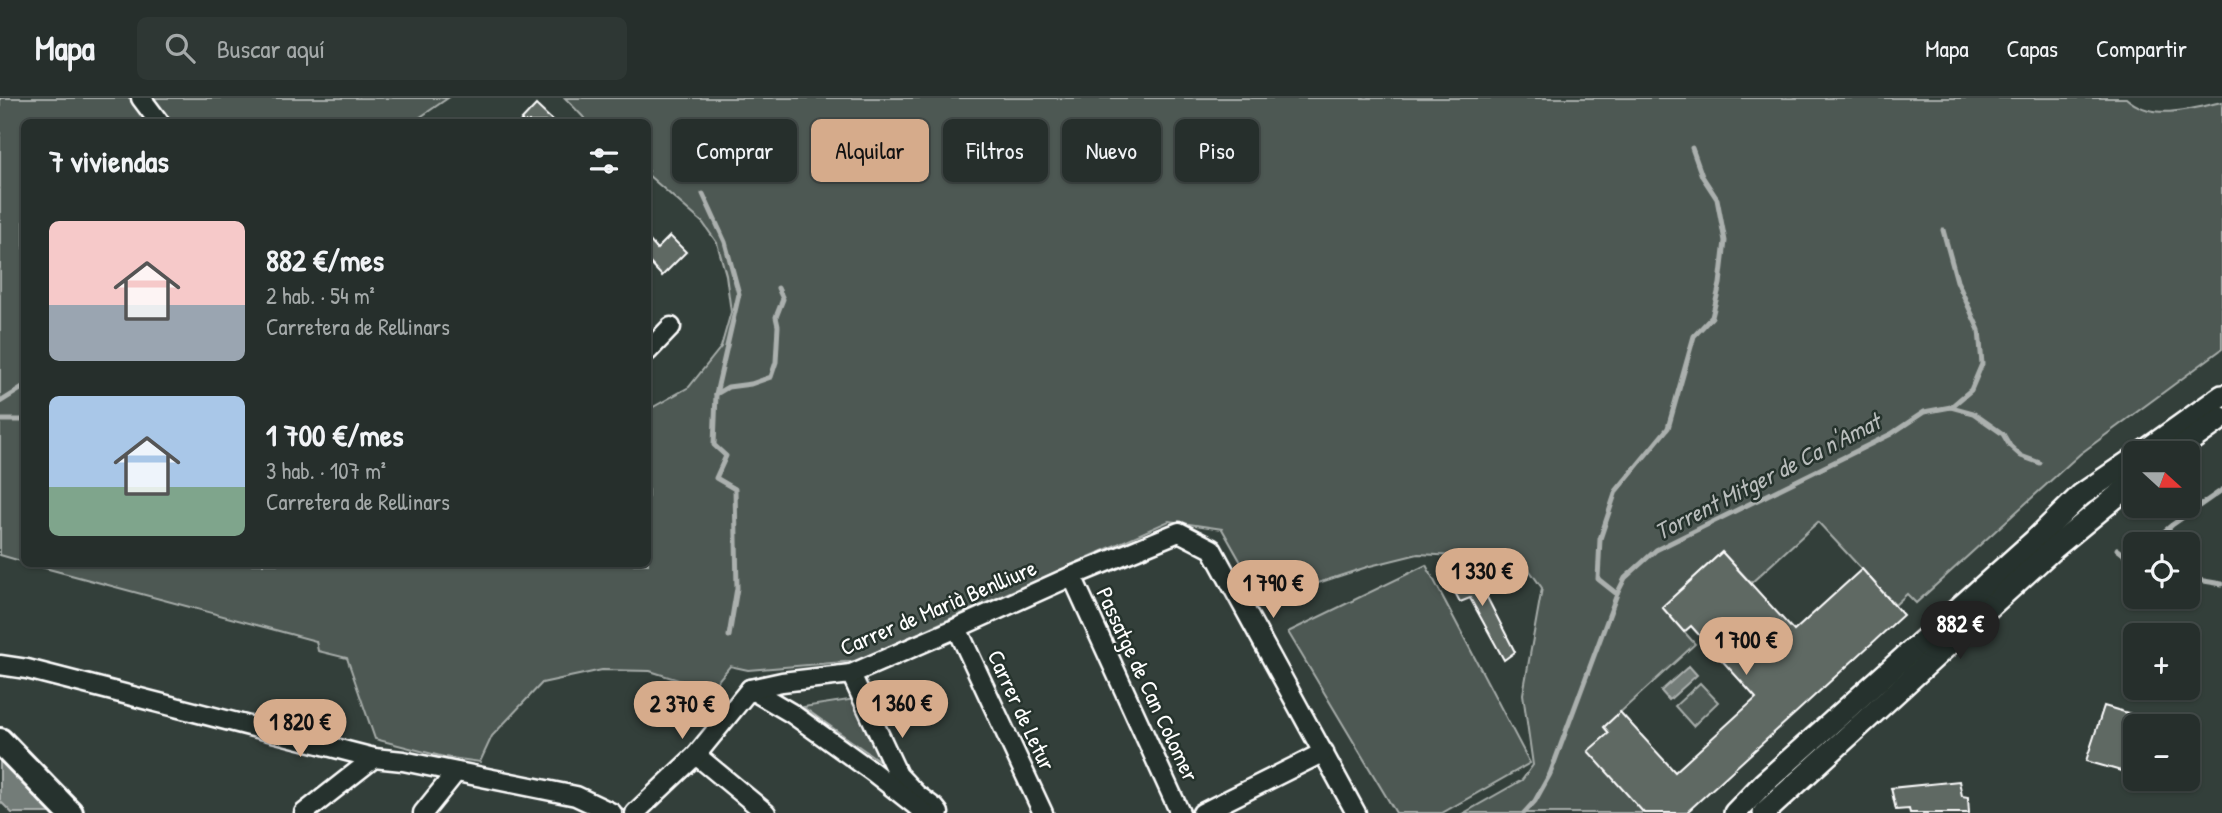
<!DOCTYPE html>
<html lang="es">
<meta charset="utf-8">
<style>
:root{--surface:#262f2c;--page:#2e3734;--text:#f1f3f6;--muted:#a4a9a9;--line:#424a48;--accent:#d6ab8b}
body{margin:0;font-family:"Patrick Hand",sans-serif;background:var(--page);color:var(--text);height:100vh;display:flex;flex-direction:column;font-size:26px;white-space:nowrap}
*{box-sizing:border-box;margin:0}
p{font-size:23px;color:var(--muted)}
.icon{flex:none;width:38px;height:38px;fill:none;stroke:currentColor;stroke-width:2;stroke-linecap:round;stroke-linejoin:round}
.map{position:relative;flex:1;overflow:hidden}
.side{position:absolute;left:21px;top:21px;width:630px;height:448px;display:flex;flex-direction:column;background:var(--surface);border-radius:10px;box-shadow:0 2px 5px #0004,0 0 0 2px var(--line)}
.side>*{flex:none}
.banner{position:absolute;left:672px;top:21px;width:665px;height:63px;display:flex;gap:14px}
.needle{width:46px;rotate:111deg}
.tools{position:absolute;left:2123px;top:343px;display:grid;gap:14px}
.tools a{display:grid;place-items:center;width:77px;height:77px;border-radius:10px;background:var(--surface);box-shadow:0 2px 5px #0004,0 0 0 2px var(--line);font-size:35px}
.price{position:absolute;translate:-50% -60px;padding:0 16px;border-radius:24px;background:var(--accent);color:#111;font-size:23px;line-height:46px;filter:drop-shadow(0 2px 4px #0008)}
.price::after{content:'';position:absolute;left:50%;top:42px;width:21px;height:16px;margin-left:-10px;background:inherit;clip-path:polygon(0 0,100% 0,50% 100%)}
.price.current{background:#222;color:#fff}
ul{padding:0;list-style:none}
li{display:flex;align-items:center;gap:21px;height:175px;padding:0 28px}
li span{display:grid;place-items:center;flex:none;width:196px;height:140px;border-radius:10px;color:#555}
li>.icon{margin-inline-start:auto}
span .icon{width:84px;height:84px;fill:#fffc;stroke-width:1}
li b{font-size:30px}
h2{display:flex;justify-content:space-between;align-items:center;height:84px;padding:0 28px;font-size:30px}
.pill{padding:0 24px;border-radius:10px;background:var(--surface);box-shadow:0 2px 5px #0004,0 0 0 2px var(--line);font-size:24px;line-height:63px}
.pill.current{background:var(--accent);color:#111}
header{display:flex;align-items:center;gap:42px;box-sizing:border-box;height:98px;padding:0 35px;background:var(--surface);border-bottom:2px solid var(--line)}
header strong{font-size:33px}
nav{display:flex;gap:38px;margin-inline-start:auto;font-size:24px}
.search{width:490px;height:63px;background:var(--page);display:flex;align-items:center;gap:18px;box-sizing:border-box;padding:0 24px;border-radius:10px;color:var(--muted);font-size:26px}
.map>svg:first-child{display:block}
.green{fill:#4d5853;stroke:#a6aca9;stroke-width:2}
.water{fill:#737b78;stroke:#abb0ae;stroke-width:2}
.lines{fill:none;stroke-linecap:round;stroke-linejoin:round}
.stream{stroke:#abb0ae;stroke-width:5}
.building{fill:#5f6964;stroke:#fff;stroke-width:2}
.minor-casing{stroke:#fff;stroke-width:23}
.tertiary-casing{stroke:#fff;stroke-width:26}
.secondary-casing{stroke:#fff;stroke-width:30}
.minor{stroke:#26332d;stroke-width:18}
.tertiary{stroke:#26332d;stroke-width:21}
.secondary{stroke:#26332d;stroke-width:24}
.labels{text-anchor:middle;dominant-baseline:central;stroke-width:5;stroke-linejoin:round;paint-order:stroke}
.street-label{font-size:23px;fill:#fff;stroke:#26332d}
.water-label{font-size:24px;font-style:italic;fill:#b9bdbc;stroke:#26332d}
</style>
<header>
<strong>Mapa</strong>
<div class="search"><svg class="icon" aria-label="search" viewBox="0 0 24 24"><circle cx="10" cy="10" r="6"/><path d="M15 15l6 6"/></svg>Buscar aquí</div>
<nav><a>Mapa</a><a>Capas</a><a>Compartir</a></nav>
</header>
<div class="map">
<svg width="2222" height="715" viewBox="0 0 2222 715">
<rect width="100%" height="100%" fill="#333f3a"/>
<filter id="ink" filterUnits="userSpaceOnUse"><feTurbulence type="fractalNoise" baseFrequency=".0143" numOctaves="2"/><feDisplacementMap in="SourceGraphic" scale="14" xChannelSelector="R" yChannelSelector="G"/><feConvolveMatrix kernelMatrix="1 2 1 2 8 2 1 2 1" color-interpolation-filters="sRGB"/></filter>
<g filter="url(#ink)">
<g class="green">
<path d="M0 0H448L413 24H24V464L0 457Z"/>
<path d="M565 0H2126C2153 24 2190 11 2222 4V251L2080 356 1916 505 1907 496 1895 507 1818 424 1751 485 1722 454 1662 509 1695 546 1604 629 1609 635 1589 653 1644 715H1464L1522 682 1533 667 1523 596 1542 490 1530 473 1516 461 1418 456 1370 468 1263 503 1222 431 1169 423 856 563 748 572 730 568 708 595 691 586 650 573 602 572 542 585 492 638 480 664 444 659 375 641 347 560 318 553 316 543 30 466H648V312L689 289 721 249 731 214 726 177 717 145 703 125 648 77V24H588Z"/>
<path d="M1426 467 1530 665 1442 715H1396L1288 534Z"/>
<path d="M1700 585 1718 604 1693 628 1675 608Z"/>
<path d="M855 601 884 666 803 609Z"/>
</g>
<g class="water">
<path d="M1689 568 1697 577 1669 602 1661 593Z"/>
<path d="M0 658 55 715H12L0 703Z"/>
</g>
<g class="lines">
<g class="stream">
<path d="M703 96 725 144 739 196 716 296 714 347 726 358 716 380 735 391 737 490 729 538"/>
<path d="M1943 132 1957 183 1979 232 1982 266 1971 292 1951 309"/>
<path d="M716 296 728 289 751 286 771 279 776 264 778 228 776 219 783 201 778 190"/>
<path d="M0 304 24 289"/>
<path d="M0 322H24"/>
<path d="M2150 446 2172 427 2222 392"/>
<path d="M2117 451 2135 465"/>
<path d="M2188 477 2198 482 2222 486"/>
<path d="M1617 496 1598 481 1600 441 1616 393 1668 330 1694 238 1712 219 1720 186 1725 143 1717 101 1702 78 1692 50"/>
<path d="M1524 715 1535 703 1550 676 1617 496 1625 480 1656 452 1891 336 1924 314 1951 309 1973 315 2003 336 2010 348 2021 358 2040 365"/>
</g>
</g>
<g class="building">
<path d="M536 7 554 24H520Z"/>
<path d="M670 138 686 154 662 178 648 163V141L657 151Z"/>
<path d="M1722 454 1794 533 1862 471 1903 517 1686 715H1644L1588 653 1609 635 1604 629 1620 614 1675 674 1756 600 1691 528 1684 534 1662 509Z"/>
<path d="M1471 468 1515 554 1504 562 1470 500 1460 504 1448 481Z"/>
<path d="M2104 608 2162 625 2161 628H2135V677L2086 663Z"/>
<path d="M1959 683 1962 698 1968 699 1969 715H1910L1909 711 1896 712 1891 690Z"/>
</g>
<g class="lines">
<g class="minor-casing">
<g id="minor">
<path d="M141 0 159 24"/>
<path d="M648 253 671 229"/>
<path d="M1072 478 1180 715"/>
<path d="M957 530 1043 715"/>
<path d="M0 567 27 571 374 660 403 663 576 698 612 715"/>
<path d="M851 576 898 677 916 696 935 710 939 715"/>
<path d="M750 591 791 615 873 674 925 715"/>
<path d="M696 657 766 715"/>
<path d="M304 715 374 660"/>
<path d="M423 715 456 674"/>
<path d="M635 715 696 657 750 591 782 584 851 576 957 530 1072 478 1179 434 1212 451 1356 715"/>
<path d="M1202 715 1324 654"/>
</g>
</g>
<g class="tertiary-casing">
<g id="tertiary">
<path d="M2142 355 2222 298"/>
<path d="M2173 355 2222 320"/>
<path d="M1735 715 1763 686 2034 443 2081 397 2135 360"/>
<path d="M1764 715 2054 450 2135 383"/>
</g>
</g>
<g class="secondary-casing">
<path id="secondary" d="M0 643 70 715"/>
</g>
<use href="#minor" class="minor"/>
<use href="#tertiary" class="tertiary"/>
<use href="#secondary" class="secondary"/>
</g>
</g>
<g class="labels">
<g class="street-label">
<text transform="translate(938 509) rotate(-23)">Carrer de Marià Benlliure</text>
<text transform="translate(1148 586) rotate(65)">Passatge de Can Colomer</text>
<text transform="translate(1022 612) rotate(65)">Carrer de Letur</text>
</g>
<g class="water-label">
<text transform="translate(1767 378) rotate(-27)">Torrent Mitger de Ca n'Amat</text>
</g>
</g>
</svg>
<div class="tools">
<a><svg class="needle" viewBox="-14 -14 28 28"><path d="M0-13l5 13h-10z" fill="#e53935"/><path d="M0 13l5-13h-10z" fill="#a4a9a9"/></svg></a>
<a><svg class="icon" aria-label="locate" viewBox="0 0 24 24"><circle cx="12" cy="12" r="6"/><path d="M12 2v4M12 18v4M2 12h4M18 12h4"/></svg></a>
<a>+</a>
<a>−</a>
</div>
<b class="price" style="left:1482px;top:510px">1 330 €</b>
<b class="price" style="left:1273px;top:522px">1 790 €</b>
<b class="price current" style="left:1960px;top:563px">882 €</b>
<b class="price" style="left:1746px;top:579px">1 700 €</b>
<b class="price" style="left:902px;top:642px">1 360 €</b>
<b class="price" style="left:682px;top:643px">2 370 €</b>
<b class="price" style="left:300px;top:661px">1 820 €</b>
<div class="banner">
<a class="pill">Comprar</a>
<a class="pill current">Alquilar</a>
<a class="pill">Filtros</a>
<a class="pill">Nuevo</a>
<a class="pill">Piso</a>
</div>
<section class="side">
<h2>7 viviendas<svg class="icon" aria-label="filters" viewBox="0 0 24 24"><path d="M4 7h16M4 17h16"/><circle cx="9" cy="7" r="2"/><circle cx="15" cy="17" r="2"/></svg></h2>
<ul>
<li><span style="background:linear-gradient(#f6c9c9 60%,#9aa5b1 0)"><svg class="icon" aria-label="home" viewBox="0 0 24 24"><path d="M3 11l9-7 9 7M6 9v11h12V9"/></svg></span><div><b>882 €/mes</b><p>2 hab. · 54 m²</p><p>Carretera de Rellinars</p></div></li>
<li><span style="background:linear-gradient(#a9c7e8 65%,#7fa58c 0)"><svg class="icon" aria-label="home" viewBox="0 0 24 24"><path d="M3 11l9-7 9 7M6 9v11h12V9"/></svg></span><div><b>1 700 €/mes</b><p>3 hab. · 107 m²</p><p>Carretera de Rellinars</p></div></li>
</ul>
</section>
</div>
